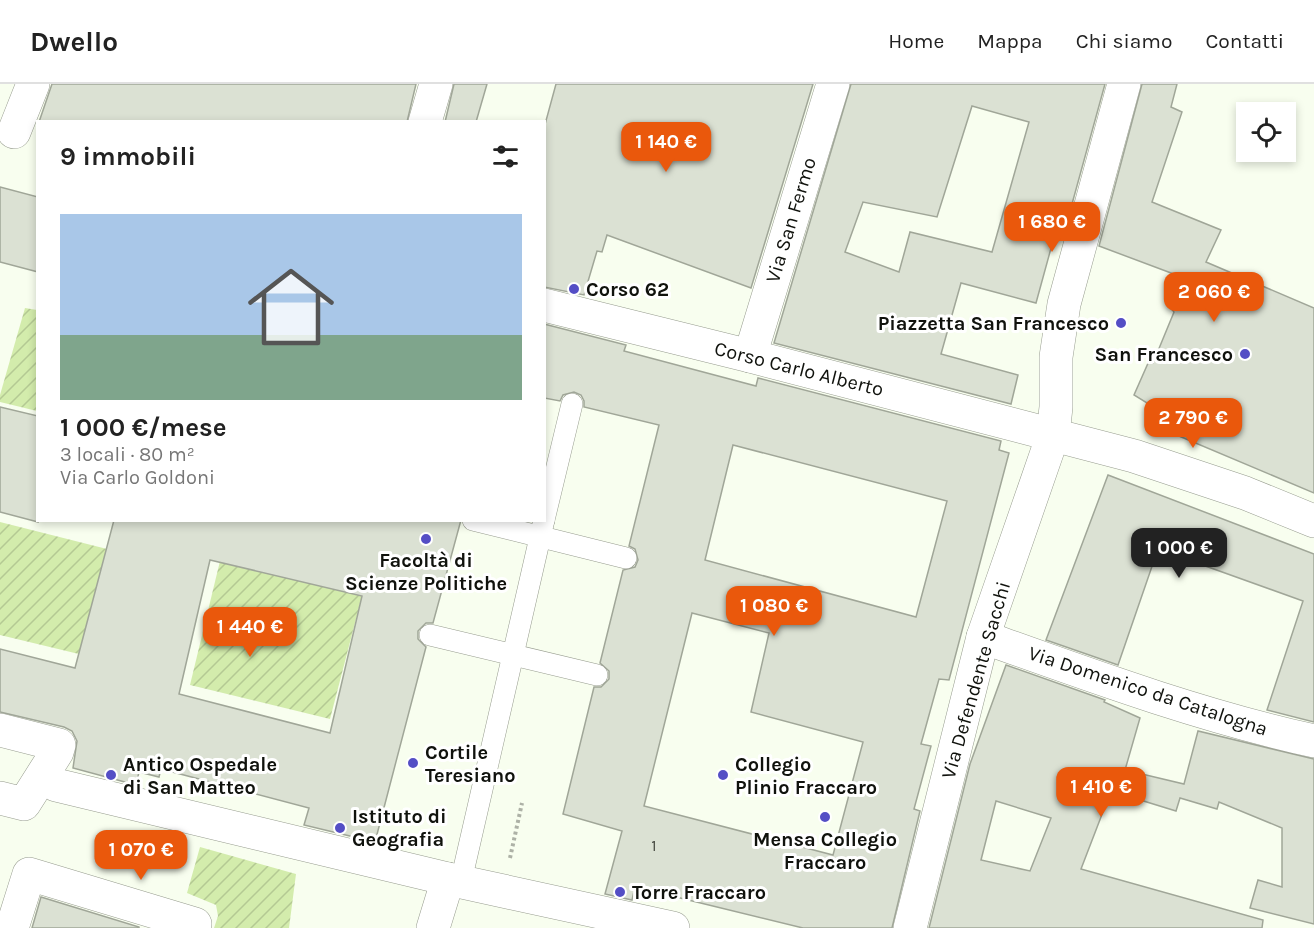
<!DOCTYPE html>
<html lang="it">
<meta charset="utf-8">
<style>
:root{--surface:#fff;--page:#f6f6f6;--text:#222;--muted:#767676;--line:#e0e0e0;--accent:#ea580c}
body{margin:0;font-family:Karla,sans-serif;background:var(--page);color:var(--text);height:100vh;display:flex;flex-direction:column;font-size:22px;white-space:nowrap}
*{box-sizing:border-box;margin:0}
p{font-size:20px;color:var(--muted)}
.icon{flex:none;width:33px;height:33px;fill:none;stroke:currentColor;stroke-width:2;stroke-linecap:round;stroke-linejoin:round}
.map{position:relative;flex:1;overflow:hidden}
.sheet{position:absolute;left:36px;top:36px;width:510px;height:402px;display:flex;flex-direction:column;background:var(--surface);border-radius:0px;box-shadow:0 3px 9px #0003}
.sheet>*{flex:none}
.fabs{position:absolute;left:1236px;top:18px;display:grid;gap:12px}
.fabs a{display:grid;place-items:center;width:60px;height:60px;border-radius:0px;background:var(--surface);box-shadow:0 3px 9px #0003;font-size:30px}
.price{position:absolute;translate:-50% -51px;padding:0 14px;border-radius:12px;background:var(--accent);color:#fff;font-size:20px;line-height:39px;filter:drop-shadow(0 2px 3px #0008)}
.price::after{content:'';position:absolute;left:50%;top:36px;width:18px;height:14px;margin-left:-9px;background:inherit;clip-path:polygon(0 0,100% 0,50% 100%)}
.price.active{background:#222;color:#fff}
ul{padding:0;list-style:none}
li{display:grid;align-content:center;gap:12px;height:318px;padding:0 24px}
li+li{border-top:2px solid var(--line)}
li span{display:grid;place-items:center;height:186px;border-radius:0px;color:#555}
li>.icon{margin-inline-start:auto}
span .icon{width:108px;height:108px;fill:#fffc;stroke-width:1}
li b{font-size:26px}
h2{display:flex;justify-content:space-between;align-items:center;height:72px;padding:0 24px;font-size:26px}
header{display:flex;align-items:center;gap:36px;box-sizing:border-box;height:84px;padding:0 30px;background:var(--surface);border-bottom:2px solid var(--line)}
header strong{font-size:28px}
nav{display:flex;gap:33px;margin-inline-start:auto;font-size:21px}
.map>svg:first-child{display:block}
.garden{fill:url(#garden-furrows)}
.building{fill:#dbe1d3;stroke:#a0a698;stroke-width:1.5;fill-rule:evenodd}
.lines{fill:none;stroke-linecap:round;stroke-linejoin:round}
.lane-casing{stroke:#979c8f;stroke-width:22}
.street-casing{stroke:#979c8f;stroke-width:34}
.path{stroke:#adb1a6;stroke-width:4;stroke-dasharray:3 3;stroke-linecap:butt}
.lane{stroke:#fff;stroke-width:21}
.street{stroke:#fff;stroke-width:33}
.poi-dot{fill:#544ec5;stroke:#fff;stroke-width:2}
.labels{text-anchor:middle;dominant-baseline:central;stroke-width:6;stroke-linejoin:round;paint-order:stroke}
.number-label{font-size:16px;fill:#43463e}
.street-label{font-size:20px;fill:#10120d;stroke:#fff}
.poi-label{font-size:20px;font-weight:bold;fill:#10120d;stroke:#fff;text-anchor:start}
</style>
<header>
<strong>Dwello</strong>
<nav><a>Home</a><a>Mappa</a><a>Chi siamo</a><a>Contatti</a></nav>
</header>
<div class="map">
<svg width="1314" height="844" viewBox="0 0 1314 844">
<defs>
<pattern id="garden-furrows" width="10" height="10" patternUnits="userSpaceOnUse" patternTransform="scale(1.5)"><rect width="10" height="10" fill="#d3ecac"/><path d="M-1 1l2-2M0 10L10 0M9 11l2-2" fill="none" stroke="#b4c993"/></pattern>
</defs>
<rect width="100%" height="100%" fill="#f8feef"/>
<g class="garden">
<path d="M25 224 37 226V327L0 318V311Z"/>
<path d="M0 438 111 466 83 571 0 551Z"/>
<path d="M220 477 362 512 330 635 190 601Z"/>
<path d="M200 763 296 790 289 844H214L218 832 216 821 187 809Z"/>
</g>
<g class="building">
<path d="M52 0H416L407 38H39Z"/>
<path d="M454 0H487L476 38H445Z"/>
<path d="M556 0H813L751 204 607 151 602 168 597 167 584 211 544 203V44Z"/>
<path d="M851 0H1105L1064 149 1056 146 1036 219 961 199 941 270 1018 291 1011 320 774 259ZM972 22 1029 38 992 168 910 148 899 188 845 168 863 118 937 133Z"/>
<path d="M1142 0H1177L1171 23 1182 28 1152 118 1221 146 1206 178 1314 224V409L1160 344 1165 330 1134 311 1149 277 1153 279 1174 228 1170 223 1187 195 1099 162Z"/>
<path d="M0 103 38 113V188L0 178Z"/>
<path d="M544 240 626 261 624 267 756 302 758 294 1001 357 999 366 1009 369 949 596 939 595 921 660 931 662 914 725 920 727 892 844H803L635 803 632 816 605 810 622 747 563 730 594 603H601L609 595V587L600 579 623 486 635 483 638 476 635 465 629 462 659 341 584 323V317L581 311 574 308 563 311 560 317 544 314ZM733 361 947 417 916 533 705 476ZM692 529 769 549 751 628 863 658 833 771 644 722Z"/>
<path d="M0 323 38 332V438L0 428Z"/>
<path d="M1108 391 1314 470V638L1267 626 1303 517 1158 465 1118 581 1046 556Z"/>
<path d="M114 436H461L433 539H426L418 547V555L426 563 375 758 304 741 309 724 161 685 159 693 139 688 136 701 73 684 77 657 72 647 64 643 0 628V565L75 584ZM210 476 362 512 330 649 179 610Z"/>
<path d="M1006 581 1105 616 1104 618 1140 634 1125 686 1184 700 1198 647 1314 675V840L1250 824 1258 796 1282 803V744L1219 718 1217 725 1180 714 1176 727 1111 707 1081 785 1263 836 1262 844H929L970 680ZM996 717 1051 734 1030 787 981 776Z"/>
<path d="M41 813 139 843V844H32Z"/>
</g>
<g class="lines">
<g class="lane-casing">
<g id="lane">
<path d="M473 436 626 474"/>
<path d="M544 436 572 320"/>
<path d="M430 551 597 591"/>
<path d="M461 797 544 436"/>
</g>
</g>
<g class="street-casing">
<g id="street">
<path d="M425 38 436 0"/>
<path d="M14 48 33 0"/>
<path d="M544 221 750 272 1134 372 1245 409 1314 437"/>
<path d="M750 272 833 0"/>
<path d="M983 553C1092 592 1201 632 1314 657"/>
<path d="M0 646 59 661 57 668 24 720 0 714"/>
<path d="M56 701 448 795 673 844"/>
<path d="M12 844 29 790 175 834 195 840 194 844"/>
<path d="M433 844 448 795"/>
<path d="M910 844 983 553 1053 351 1056 323V273L1064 220 1124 0"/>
</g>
</g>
<path class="path" d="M510 774 522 719"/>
<use href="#lane" class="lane"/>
<use href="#street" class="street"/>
</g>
<g class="poi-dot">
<circle cx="574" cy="205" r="6"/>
<circle cx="1121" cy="239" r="6"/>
<circle cx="1245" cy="270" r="6"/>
<circle cx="426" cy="455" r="6"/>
<circle cx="413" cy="679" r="6"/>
<circle cx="111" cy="691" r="6"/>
<circle cx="723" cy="691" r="6"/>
<circle cx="825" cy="733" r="6"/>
<circle cx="340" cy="744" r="6"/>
<circle cx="620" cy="808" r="6"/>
</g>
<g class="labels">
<g class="number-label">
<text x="654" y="761">1</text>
</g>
<g class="street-label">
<text transform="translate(791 136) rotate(-73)">Via San Fermo</text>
<text transform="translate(799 285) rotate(14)">Corso Carlo Alberto</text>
<text transform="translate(976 596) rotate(-74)">Via Defendente Sacchi</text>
<text transform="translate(1148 607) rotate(18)">Via Domenico da Catalogna</text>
</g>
<g class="poi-label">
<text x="586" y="205">Corso 62</text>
<text x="1109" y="239" text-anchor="end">Piazzetta San Francesco</text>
<text x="1233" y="270" text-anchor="end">San Francesco</text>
<text x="426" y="476" text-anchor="middle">Facoltà di<tspan x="426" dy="23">Scienze Politiche</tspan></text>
<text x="425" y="668">Cortile<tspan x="425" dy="23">Teresiano</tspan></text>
<text x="123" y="680">Antico Ospedale<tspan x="123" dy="23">di San Matteo</tspan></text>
<text x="735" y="680">Collegio<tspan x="735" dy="23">Plinio Fraccaro</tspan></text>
<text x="352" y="732">Istituto di<tspan x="352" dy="23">Geografia</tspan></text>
<text x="825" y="755" text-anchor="middle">Mensa Collegio<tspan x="825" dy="23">Fraccaro</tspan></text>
<text x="632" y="808">Torre Fraccaro</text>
</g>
</g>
</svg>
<div class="fabs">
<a><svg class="icon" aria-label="locate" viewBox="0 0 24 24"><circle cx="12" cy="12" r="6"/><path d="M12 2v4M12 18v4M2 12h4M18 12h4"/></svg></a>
</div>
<b class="price" style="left:666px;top:89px">1 140 €</b>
<b class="price" style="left:1052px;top:169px">1 680 €</b>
<b class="price" style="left:1214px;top:239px">2 060 €</b>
<b class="price" style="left:1193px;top:365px">2 790 €</b>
<b class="price active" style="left:1179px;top:495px">1 000 €</b>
<b class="price" style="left:774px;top:553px">1 080 €</b>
<b class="price" style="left:250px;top:574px">1 440 €</b>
<b class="price" style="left:1101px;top:734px">1 410 €</b>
<b class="price" style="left:141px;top:797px">1 070 €</b>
<section class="sheet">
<h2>9 immobili<svg class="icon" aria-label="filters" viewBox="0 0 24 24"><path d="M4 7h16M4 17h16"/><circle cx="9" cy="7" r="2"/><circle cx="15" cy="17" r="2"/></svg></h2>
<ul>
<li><span style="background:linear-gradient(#a9c7e8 65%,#7fa58c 0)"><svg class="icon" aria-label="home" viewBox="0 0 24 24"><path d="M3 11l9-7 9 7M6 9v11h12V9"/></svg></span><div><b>1 000 €/mese</b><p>3 locali · 80 m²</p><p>Via Carlo Goldoni</p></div></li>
</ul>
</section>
</div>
